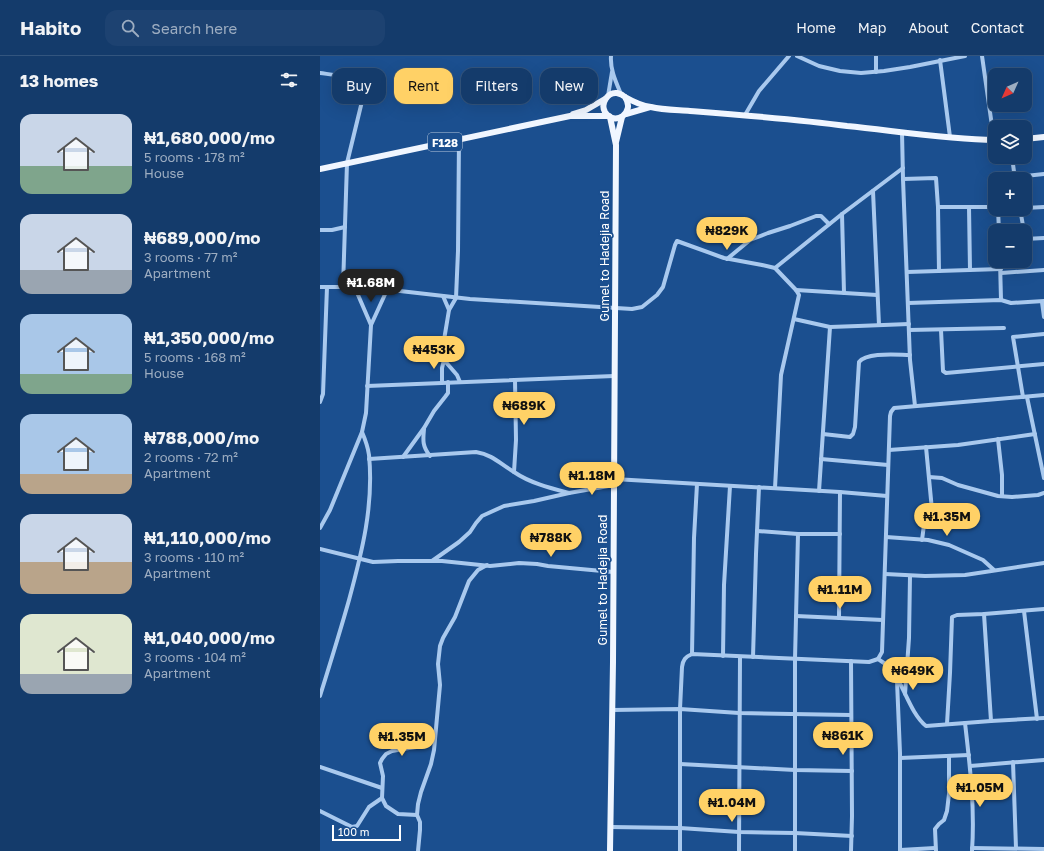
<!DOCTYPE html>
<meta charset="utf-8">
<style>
:root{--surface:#143b6b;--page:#1d4271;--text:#f1f3f6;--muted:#9dadc1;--line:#33557e;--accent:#ffd166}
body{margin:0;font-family:"Golos Text",sans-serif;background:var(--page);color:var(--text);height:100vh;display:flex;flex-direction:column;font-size:15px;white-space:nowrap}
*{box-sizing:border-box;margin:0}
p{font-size:13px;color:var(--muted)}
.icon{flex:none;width:22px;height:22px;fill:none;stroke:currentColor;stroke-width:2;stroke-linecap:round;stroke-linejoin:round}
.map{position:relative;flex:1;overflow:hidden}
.side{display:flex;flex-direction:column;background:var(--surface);width:320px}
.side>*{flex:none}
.guide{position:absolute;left:12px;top:12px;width:380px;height:36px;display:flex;gap:8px}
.needle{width:26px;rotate:225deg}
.buttons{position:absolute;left:668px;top:12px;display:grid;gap:8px}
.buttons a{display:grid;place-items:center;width:44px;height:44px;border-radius:8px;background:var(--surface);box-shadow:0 4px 16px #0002,0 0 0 1px var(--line);font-size:20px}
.scale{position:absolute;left:12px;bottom:10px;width:69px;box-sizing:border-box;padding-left:4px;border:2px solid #fff;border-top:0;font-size:11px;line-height:14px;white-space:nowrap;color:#fff;-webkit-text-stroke:3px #1b4f8f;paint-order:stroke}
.price{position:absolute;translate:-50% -34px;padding:0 9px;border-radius:14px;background:var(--accent);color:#111;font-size:13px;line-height:26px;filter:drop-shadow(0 1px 2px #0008)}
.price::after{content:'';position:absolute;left:50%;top:24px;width:12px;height:9px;margin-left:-6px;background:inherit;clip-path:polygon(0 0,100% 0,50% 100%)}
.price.on{background:#222;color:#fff}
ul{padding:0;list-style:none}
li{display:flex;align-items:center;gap:12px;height:100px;padding:0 20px}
li span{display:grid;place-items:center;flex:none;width:112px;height:80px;border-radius:12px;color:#555}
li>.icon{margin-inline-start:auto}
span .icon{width:48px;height:48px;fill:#fffc;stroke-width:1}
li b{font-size:17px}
h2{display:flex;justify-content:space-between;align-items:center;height:48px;padding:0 20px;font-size:17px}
.tag{padding:0 14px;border-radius:12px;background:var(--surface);box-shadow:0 4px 16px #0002,0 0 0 1px var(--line);font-size:14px;line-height:36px}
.tag.on{background:var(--accent);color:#111}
header{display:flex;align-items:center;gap:24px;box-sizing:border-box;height:56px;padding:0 20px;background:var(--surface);border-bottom:1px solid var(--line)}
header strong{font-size:19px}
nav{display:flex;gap:22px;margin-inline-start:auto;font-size:14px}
.search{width:280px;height:36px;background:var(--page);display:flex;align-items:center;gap:10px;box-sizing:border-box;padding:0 14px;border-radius:12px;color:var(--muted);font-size:15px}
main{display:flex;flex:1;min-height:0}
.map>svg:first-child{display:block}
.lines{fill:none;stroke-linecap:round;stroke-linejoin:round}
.minor{stroke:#a9c9ee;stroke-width:4}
.primary{stroke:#f0f6ff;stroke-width:6}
.labels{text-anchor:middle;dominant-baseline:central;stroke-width:3.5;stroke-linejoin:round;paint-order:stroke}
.shield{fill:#1b4f8f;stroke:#bbcadd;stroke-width:1}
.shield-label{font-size:11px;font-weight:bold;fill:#fff}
.street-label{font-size:12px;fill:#fff;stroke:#1b4f8f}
</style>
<header>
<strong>Habito</strong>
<div class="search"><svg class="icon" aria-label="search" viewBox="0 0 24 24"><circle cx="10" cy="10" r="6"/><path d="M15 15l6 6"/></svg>Search here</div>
<nav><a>Home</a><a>Map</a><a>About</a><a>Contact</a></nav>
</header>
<main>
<section class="side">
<h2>13 homes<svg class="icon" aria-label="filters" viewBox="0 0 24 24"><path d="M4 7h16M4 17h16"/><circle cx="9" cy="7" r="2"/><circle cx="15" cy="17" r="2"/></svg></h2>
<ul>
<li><span style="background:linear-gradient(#c9d6e8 65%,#7fa58c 0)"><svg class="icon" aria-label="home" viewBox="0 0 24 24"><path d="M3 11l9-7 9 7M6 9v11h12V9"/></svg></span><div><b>₦1,680,000/mo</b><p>5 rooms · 178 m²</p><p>House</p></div></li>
<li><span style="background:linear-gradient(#c9d6e8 70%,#9aa5b1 0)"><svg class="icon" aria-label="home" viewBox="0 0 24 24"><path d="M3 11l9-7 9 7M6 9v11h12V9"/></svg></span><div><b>₦689,000/mo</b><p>3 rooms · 77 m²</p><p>Apartment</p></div></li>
<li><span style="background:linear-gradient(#a9c7e8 75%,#7fa58c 0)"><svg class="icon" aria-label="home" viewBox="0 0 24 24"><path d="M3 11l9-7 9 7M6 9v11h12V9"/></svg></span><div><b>₦1,350,000/mo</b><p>5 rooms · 168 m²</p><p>House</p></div></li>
<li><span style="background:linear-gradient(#a9c7e8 75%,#b9a48a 0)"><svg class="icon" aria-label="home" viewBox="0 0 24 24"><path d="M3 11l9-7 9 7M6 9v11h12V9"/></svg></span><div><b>₦788,000/mo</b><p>2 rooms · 72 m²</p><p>Apartment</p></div></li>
<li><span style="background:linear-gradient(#c9d6e8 60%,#b9a48a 0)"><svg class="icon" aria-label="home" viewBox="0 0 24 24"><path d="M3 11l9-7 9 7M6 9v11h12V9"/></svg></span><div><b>₦1,110,000/mo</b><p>3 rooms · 110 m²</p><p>Apartment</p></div></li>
<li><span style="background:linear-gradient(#dfe7d0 75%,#9aa5b1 0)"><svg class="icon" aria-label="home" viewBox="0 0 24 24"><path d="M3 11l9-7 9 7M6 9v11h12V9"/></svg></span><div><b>₦1,040,000/mo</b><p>3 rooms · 104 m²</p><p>Apartment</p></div></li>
</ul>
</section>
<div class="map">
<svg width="724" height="795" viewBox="0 0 724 795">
<rect width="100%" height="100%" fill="#1b4f8f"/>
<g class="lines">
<g class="minor">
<path d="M291 0C290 14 296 26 301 38"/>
<path d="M477 0 499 10 520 15 541 17 564 15 590 11 645 0"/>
<path d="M556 0V16"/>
<path d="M662 0 674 84"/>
<path d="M620 4 630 81"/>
<path d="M0 17C13 19 38 20 45 33L27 107 23 231"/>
<path d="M288 40 292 16"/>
<path d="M425 59 439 35 469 0"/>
<path d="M582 76 583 123 590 304 595 350"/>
<path d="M692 101 695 123"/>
<path d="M695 121 724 118"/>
<path d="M583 123 616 122 618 151 619 215"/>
<path d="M553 135 559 269"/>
<path d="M618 151H675"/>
<path d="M649 151 650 214"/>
<path d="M705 152 724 151"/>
<path d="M678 153 679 175"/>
<path d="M700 153 704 175"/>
<path d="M522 158 524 237"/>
<path d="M0 174H12L25 171"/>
<path d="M705 183 724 182"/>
<path d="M407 203 430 184 448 177 470 170 496 160H501L509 168"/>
<path d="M680 205 681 244"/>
<path d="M455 212 522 158 583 112"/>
<path d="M587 216 681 213"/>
<path d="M681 217 724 214"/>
<path d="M0 231H23L80 235 150 243 312 253 322 251 337 239 343 231 355 189 357 185 404 202 442 209 455 212 476 234 479 239 461 319 455 432"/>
<path d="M35 232 51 269"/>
<path d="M476 234 557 239"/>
<path d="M123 240 129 254"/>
<path d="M722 246 724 261"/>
<path d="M588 247 681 244 691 247 724 245"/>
<path d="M474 263 510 271 538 270 589 268"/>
<path d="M589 274 684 272"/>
<path d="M621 274 623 315 626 317 724 308"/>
<path d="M124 304 137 319 140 326"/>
<path d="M122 326V312L124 304 122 296 129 254 136 242 138 195 139 83"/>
<path d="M47 330 294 320"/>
<path d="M703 341 693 281 724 278"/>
<path d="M707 341 724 422"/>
<path d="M0 346 3 338 7 231"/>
<path d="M104 373C103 384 102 390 110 400"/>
<path d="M503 378 530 381 533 378 535 371 539 306C547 296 577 299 590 299"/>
<path d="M678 383 682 419V440"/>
<path d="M569 394 638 389 715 378"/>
<path d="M83 401 104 372 114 355 125 341 128 337V326"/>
<path d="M49 403 156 396C173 399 179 407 194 416 210 427 230 432 249 437"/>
<path d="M501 403 568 409"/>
<path d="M194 416 196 384 195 324"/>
<path d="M609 421 622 422 638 429 678 440 692 441 718 439 724 437"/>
<path d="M294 423 520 436 567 440"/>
<path d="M499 435 510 271"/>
<path d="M0 472 10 454 42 376 46 357 51 269 67 234"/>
<path d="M437 475 478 478H520"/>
<path d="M566 481 608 484 629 489 663 504 674 514"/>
<path d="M602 484 604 469 612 454 606 391"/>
<path d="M0 493 53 506 78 505H122L170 510 199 507 217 508 228 510 293 516"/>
<path d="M112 505 139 486 150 476 156 467 162 460 184 450 214 445 249 437 294 429"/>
<path d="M565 518 605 520 645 519 724 507"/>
<path d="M704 555 717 663"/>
<path d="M664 558 671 665"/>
<path d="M476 560 563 564"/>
<path d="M519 562 520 436"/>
<path d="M372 598 374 482 377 428"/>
<path d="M403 600 404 529 410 430"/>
<path d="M433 601 436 498 439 431"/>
<path d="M558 603C562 606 568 609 571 613 584 629 590 657 606 670L671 665 724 662"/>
<path d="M531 605 532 760 531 795"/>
<path d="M577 625 580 697V795"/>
<path d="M585 638 589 582 590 520"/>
<path d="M0 640C10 608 20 576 29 544 42 496 54 449 49 399 48 392 45 383 42 376"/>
<path d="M292 654 360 653 419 657 531 659"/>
<path d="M645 667C650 710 655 752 652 795"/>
<path d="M627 668 630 617 632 561 637 559 664 558 724 553"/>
<path d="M580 702 649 699"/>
<path d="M693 706 696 792"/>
<path d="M360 708 475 714 532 715"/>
<path d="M650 710 724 704"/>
<path d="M0 711 62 732"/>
<path d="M0 755 32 771 37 770 49 751 62 742"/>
<path d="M97 759 78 758 66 750 62 742 63 720 60 707 62 703 66 698 72 695 89 692 104 690 114 684"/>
<path d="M291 771 360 772 419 776 475 777 532 780"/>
<path d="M652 792 724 793"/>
<path d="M580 794 615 792"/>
<path d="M98 795 100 774V766L97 759 98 748 101 736 111 708 114 694 120 629 118 608 120 590 123 582 135 561 149 525 158 514 167 509"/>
<path d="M360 795V653L362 611C363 604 365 601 372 598L549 606 558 603 562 596 570 360 571 356 574 352 724 339"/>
<path d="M419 795 420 601"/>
<path d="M475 795V603L478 478"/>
<path d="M616 795 615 773 619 768 624 764 627 755 629 738V700"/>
</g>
<g class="primary">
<path d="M305 41C316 57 294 71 285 56 280 47 288 36 297 37 301 38 303 39 305 41 312 45 324 50 331 51 342 54 358 54 370 55 422 59 475 63 527 70 576 75 626 83 675 84"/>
<path d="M253 58 266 54 285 43"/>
<path d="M306 58 330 51"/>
<path d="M705 83 724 81"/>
<path d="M296 86 302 61"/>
<path d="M0 113 250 60H289"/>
<path d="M290 795 293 606 296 89 290 61"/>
</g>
</g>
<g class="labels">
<rect class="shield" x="108" y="77" width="34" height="18" rx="3"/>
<g class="shield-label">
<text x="125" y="86">F128</text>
</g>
<g class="street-label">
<text transform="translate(284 200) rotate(-90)">Gumel to Hadejia Road</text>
<text transform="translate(282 524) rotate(-90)">Gumel to Hadejia Road</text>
</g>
</g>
</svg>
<div class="buttons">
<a><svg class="needle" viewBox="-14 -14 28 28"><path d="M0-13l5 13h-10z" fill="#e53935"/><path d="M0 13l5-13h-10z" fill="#9dadc1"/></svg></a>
<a><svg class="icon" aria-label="layers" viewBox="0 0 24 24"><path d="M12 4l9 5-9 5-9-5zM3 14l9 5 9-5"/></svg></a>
<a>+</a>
<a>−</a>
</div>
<div class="scale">100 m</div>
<b class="price" style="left:407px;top:195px">₦829K</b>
<b class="price on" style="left:51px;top:247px">₦1.68M</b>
<b class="price" style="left:114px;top:314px">₦453K</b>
<b class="price" style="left:204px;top:370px">₦689K</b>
<b class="price" style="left:272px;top:440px">₦1.18M</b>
<b class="price" style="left:627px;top:481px">₦1.35M</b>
<b class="price" style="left:231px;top:502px">₦788K</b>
<b class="price" style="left:520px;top:554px">₦1.11M</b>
<b class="price" style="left:593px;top:635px">₦649K</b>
<b class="price" style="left:523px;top:700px">₦861K</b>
<b class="price" style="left:82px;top:701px">₦1.35M</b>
<b class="price" style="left:660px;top:752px">₦1.05M</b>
<b class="price" style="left:412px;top:767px">₦1.04M</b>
<div class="guide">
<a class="tag">Buy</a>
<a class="tag on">Rent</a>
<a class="tag">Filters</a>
<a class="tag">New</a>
</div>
</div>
</main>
